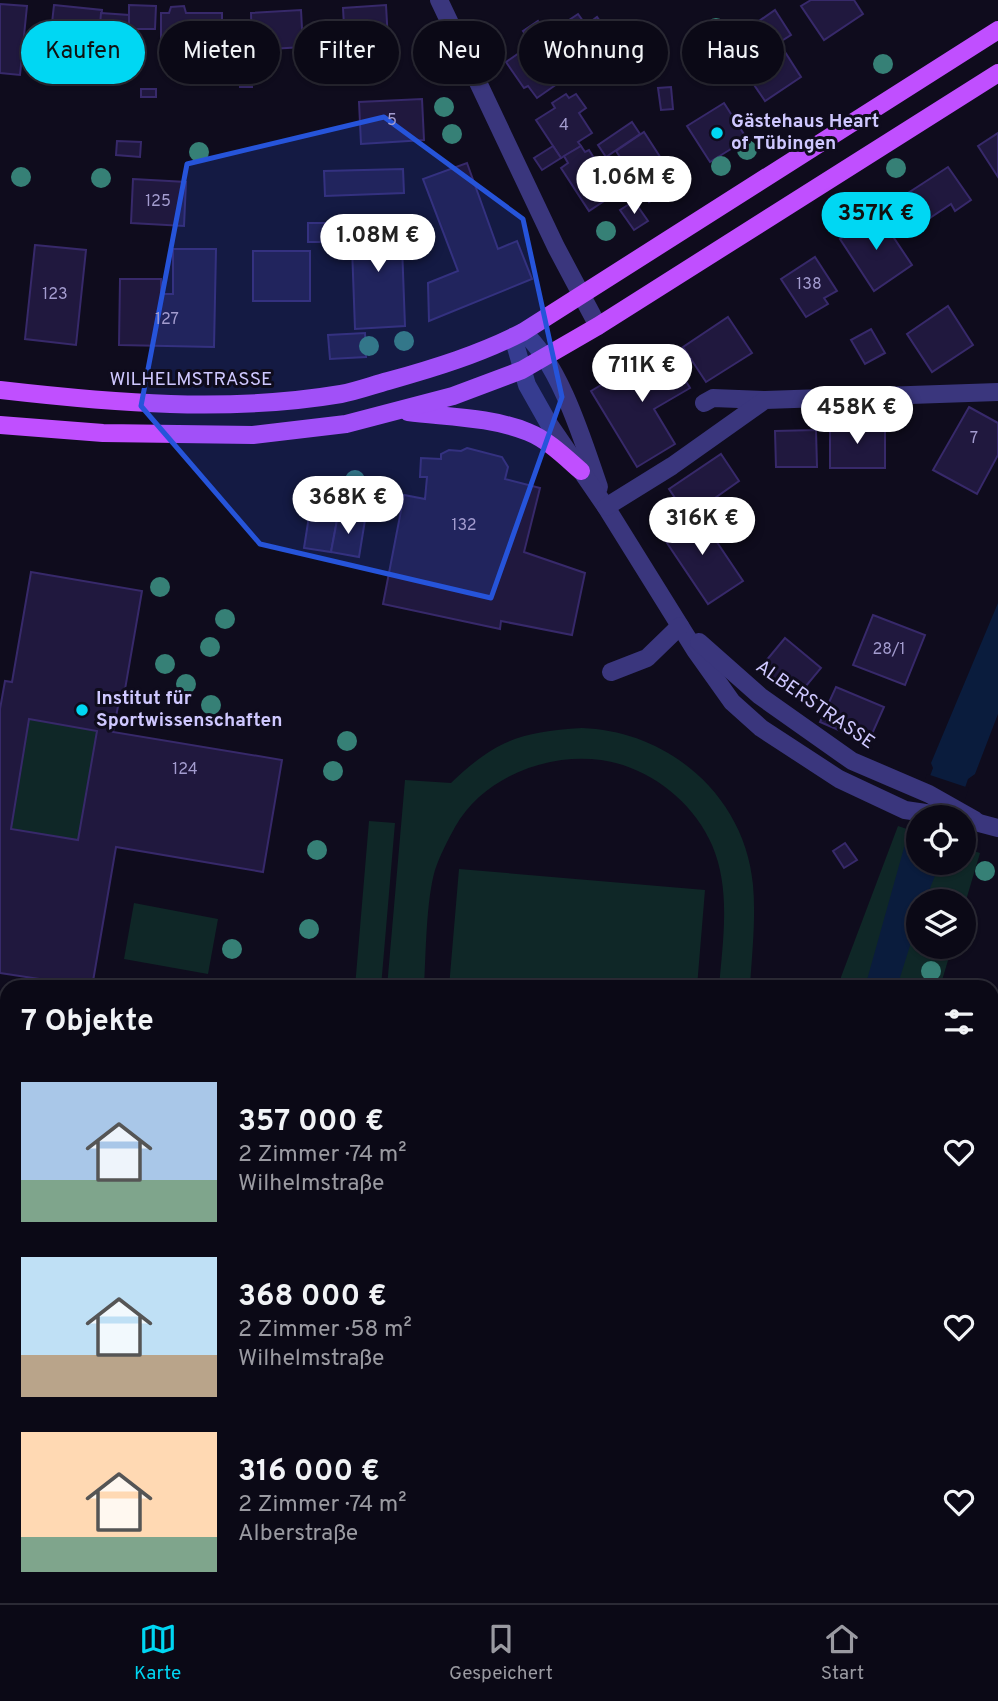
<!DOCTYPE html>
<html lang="de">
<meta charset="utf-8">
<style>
:root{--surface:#0b0916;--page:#14121f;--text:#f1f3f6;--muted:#9a9aa1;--line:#2b2a35;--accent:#00d7f3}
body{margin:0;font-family:Overpass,sans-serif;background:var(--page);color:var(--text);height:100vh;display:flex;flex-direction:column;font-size:26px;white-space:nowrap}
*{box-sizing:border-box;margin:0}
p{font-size:23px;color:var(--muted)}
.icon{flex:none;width:38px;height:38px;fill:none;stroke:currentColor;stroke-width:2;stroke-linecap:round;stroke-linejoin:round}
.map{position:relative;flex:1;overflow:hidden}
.drawer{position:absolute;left:0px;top:980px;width:999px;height:623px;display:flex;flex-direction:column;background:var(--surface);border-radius:21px 21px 0 0;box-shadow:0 2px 5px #0004,0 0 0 2px var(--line)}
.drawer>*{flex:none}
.guide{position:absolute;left:21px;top:21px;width:957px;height:63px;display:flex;gap:14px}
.buttons{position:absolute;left:906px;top:805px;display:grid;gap:14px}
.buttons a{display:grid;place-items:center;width:70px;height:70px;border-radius:50%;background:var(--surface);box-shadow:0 2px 5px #0004,0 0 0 2px var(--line);font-size:35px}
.price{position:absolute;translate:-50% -60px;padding:0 16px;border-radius:24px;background:#fff;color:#222;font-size:23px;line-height:46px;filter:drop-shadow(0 2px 4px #0008)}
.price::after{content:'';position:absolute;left:50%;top:42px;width:21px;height:16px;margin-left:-10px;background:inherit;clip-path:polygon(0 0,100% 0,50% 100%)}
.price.current{background:var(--accent);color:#111}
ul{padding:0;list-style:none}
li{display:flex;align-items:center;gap:21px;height:175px;padding:0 21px}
li span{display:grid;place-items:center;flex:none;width:196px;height:140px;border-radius:0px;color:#555}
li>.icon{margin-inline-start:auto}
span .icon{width:84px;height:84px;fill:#fffc;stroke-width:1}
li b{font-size:30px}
h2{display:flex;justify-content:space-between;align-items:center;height:84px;padding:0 21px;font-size:30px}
.pill{padding:0 24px;border-radius:32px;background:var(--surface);box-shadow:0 2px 5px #0004,0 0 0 2px var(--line);font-size:24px;line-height:63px}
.pill.current{background:var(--accent);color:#111}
.menu{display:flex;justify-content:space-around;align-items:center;height:98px;border-top:2px solid var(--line);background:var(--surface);font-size:19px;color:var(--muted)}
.menu a{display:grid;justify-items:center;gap:4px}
.menu .current{color:var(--accent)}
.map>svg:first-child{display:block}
.green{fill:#0f2727}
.water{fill:#0a1c3d}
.pier{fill:#0f0c1d}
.building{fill:#20183e;stroke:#37296a;stroke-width:2;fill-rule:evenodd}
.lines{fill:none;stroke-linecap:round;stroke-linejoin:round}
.minor{stroke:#3a367d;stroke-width:18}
.major{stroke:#c04fff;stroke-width:18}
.tree{fill:#368076}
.marked{fill:#2654da;fill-opacity:0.2;stroke:#2654da;stroke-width:5;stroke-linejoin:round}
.poi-dot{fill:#00d7f3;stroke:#0f0c1d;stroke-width:2.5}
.labels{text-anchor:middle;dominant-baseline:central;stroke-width:6;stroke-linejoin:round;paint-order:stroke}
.number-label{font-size:16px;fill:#a39ccf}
.poi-label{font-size:19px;font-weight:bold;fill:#cfc8ff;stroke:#0f0c1d;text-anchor:start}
.street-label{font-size:19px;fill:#cfc8ff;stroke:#0f0c1d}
</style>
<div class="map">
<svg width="998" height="1603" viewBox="0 0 998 1603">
<rect width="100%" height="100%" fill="#0f0c1d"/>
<g class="green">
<path d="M29 719 97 731 78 840 11 829Z"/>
<path d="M582 728C669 731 745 796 753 885 756 918 752 954 750 987H719C723 940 731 889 712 845 696 808 662 778 623 765 565 746 486 771 455 827 448 840 440 855 435 870 426 901 426 954 424 987H387L405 780 451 783C496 740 520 732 582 728Z"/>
<path d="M369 821 395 823 381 987H355Z"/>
<path d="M898 826 919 833V863H964V848L980 853 964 907V901H919V947H952L940 987H841V977Z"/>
<path d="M459 869 705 890 697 987H449Z"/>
<path d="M134 903 218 919 208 974 124 959Z"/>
<path d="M0 1093 7 1097V1138L0 1134Z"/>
<path d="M0 1157 7 1160V1231L0 1229Z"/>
<path d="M0 1249 7 1251V1596H591L608 1603H0Z"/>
<path d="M992 1356H998V1603H859L858 1596H992Z"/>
<path d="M634 1596H805L806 1603H628Z"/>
</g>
<g class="water">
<path d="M998 603V714L975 774 968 779 955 817H919V863H940L925 901H919V917L897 987H865L907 837 933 768 931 763Z"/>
<path d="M567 1596H610L619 1603H575Z"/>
<path d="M752 1596H783L785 1603H754Z"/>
</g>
<path class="pier" d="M927 774 969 788 959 817H919V837L905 832Z"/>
<g class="building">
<path d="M811 0H854L863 14 824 40 801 6Z"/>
<path d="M0 4 27 6 20 75 0 73Z"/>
<path d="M54 5 102 10 98 45 66 41 64 51 52 50 53 41H50Z"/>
<path d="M129 5 156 6 155 29H129Z"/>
<path d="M386 5 388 41 345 44 343 8Z"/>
<path d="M184 6 186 13H222V46H161V13H169L171 7Z"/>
<path d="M301 10 303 47 252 50 251 13Z"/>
<path d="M775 10 791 35 756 57 740 34Z"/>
<path d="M101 13 129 15V40L99 37Z"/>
<path d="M578 14 586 25 597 17 616 44 603 53 595 41 570 58 579 70 574 73 548 34Z"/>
<path d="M538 21 565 61 559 65 567 77 537 98 528 86 524 88 506 62 532 44 523 31Z"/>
<path d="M344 25 348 53 331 54 330 27Z"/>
<path d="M774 46 780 56 785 52 801 77 765 101 748 76 765 65 759 56Z"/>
<path d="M239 62H251L252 87H240Z"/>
<path d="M671 87 673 109 661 110 658 88Z"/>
<rect x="141" y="89" width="15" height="8"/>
<path d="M566 94 569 98 576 94 586 108 579 113 592 133 578 142 581 146 561 158 536 120 555 108 552 103Z"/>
<path d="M422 99 424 140 361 144 359 102Z"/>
<path d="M724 103 747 139 710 162 687 126Z"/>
<path d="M632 122 640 134 606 157 598 145Z"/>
<path d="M644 132 664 163 636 181 616 151Z"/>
<path d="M998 133V177L978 146Z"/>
<path d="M117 141 141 142 140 157 116 155Z"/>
<path d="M553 146 561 158 542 170 534 158Z"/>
<path d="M581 146 585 152 589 150 616 193 589 211 561 168 568 163 564 156Z"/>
<path d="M467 163 498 249 517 241 532 279 429 321 428 283 458 271 423 179Z"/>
<path d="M664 163 677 184 649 202 636 181Z"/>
<path d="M948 167 971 200 955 211 951 204 927 220 908 193Z"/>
<path d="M403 169 404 193 325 196 324 171Z"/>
<path d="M133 179 186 182 184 226 131 223Z"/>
<path d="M634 201 648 221 634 230 620 210Z"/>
<path d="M878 214 912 265 874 291 840 239Z"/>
<path d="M401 219 405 326 355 329 351 220Z"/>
<rect x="308" y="223" width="17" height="19"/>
<path d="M35 245 86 250 76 345 25 339Z"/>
<path d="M173 249H216L214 347 119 345 120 279H161V294H173Z"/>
<rect x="253" y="251" width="57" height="50"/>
<path d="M815 257 837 291 824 298 828 304 806 317 781 279Z"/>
<path d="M948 306 973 345 932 372 907 334Z"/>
<path d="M728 317 752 353 706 382 683 347Z"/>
<path d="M871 329 885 353 865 364 851 340Z"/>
<path d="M365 333 366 357 330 359 328 335Z"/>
<path d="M665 347 690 388 654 409 675 444 637 467 591 391Z"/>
<path d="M969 407 998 423V455L977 494 933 470Z"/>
<rect x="830" y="425" width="55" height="43"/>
<path d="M816 430 817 467H776L775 431Z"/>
<path d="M467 448 502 457 508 467 505 479 540 488 524 552 585 573 572 635 501 621 500 629 383 604 404 495 425 499 427 477H420L421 458 441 459V454L449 450 461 451Z"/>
<path d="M721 454 739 481 688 517 669 489Z"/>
<path d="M310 510 338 515 331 552 304 548Z"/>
<path d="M696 511 743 581 708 604 661 534Z"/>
<path d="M338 515 365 520 359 557 331 552Z"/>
<path d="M31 572 142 591 123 701H119L113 732 282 760 263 872 116 847 92 987 0 973V709L5 681 12 682ZM29 719 97 731 78 840 11 829Z"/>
<path d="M873 615 925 635 905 685 853 665Z"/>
<path d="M785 638 821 668 796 698 760 668Z"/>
<path d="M836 687 884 707 868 743 820 722Z"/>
<path d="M845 843 857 860 844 868 833 851Z"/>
<path d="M997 1123H998V1319L992 1318V1139Z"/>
<path d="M0 1182 7 1186V1198L4 1203 0 1201Z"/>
</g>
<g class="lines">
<g class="minor">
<path d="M439 0 556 247 598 326"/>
<path d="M523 332C560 364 583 441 599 487"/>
<path d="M513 337 527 385 549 424 606 507 695 650 732 702 761 728 839 779 905 810 953 817"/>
<path d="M704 403 713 398 765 400"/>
<path d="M606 507 672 466 765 400 998 392"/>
<path d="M699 642 760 696 852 761 929 794 975 820"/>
<path d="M611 672 647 658 680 626"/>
<path d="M964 819 998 828"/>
<path d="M0 1241 7 1243"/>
<path d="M505 1596 512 1603"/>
</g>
<g class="major">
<path d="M0 390C113 403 228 413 341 394 357 391 373 385 388 381 435 368 480 354 523 332L998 30"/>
<path d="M408 412C447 417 491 417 528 432 548 440 565 457 581 471"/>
<path d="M0 425 103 433 253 435 346 424 453 396 522 370 598 326 998 73"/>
</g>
</g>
<g class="tree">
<circle cx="716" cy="28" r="10"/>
<circle cx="707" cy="54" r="10"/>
<circle cx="883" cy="64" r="10"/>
<circle cx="444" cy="107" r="10"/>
<circle cx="452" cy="134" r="10"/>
<circle cx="747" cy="150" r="10"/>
<circle cx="199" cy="152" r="10"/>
<circle cx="721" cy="166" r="10"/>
<circle cx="896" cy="168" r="10"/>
<circle cx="21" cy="177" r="10"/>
<circle cx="101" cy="178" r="10"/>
<circle cx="606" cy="231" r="10"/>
<circle cx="404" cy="341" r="10"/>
<circle cx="369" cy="346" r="10"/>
<circle cx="355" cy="480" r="10"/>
<circle cx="160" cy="587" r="10"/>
<circle cx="225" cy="619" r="10"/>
<circle cx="210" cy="647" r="10"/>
<circle cx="165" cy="664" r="10"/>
<circle cx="186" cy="684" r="10"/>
<circle cx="211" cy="705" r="10"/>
<circle cx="347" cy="741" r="10"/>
<circle cx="333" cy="771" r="10"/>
<circle cx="317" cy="850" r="10"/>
<circle cx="985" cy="871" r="10"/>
<circle cx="309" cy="929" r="10"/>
<circle cx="232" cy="949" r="10"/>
<circle cx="931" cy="971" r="10"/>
</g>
<path class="marked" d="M384 117 523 219 562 397 491 598 260 544 141 406 187 164Z"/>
<g class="poi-dot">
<circle cx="717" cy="133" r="7"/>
<circle cx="82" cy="710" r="7"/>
</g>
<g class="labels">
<g class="number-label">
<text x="392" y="121">5</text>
<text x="564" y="126">4</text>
<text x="158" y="202">125</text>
<text x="809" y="285">138</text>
<text x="55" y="295">123</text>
<text x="167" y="320">127</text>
<text x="974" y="439">7</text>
<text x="464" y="526">132</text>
<text x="889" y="650">28/1</text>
<text x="185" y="770">124</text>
</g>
<g class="poi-label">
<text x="731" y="122">Gästehaus Heart<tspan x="731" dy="22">of Tübingen</tspan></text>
<text x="96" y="699">Institut für<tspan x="96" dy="22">Sportwissenschaften</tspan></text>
</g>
<g class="street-label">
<text x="191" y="380">WILHELMSTRASSE</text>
<text transform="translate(815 705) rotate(35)">ALBERSTRASSE</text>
</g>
</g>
</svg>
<div class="buttons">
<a><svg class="icon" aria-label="locate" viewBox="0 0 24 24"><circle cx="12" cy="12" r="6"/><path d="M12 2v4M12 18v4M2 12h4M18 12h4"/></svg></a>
<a><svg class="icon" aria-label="layers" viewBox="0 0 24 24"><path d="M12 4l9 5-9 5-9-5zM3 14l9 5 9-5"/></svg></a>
</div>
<b class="price" style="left:634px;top:216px">1.06M €</b>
<b class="price current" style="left:876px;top:252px">357K €</b>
<b class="price" style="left:378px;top:274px">1.08M €</b>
<b class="price" style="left:642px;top:404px">711K €</b>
<b class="price" style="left:857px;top:446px">458K €</b>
<b class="price" style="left:348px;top:536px">368K €</b>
<b class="price" style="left:702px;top:557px">316K €</b>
<div class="guide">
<a class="pill current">Kaufen</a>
<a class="pill">Mieten</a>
<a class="pill">Filter</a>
<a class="pill">Neu</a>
<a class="pill">Wohnung</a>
<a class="pill">Haus</a>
</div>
<section class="drawer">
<h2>7 Objekte<svg class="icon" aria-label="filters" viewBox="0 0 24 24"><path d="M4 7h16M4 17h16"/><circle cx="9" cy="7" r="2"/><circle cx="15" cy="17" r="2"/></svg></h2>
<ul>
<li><span style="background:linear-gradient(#a9c7e8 70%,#7fa58c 0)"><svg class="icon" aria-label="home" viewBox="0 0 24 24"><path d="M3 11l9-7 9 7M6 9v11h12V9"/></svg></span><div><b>357 000 €</b><p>2 Zimmer · 74 m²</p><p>Wilhelmstraße</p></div><svg class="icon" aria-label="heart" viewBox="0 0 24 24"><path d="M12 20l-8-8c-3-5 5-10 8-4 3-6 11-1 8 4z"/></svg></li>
<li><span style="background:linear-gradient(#bfe0f5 70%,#b9a48a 0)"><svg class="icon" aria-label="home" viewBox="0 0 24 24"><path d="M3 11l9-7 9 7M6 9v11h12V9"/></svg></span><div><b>368 000 €</b><p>2 Zimmer · 58 m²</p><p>Wilhelmstraße</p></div><svg class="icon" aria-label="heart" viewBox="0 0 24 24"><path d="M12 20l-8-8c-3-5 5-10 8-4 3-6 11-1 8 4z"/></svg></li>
<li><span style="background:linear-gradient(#ffd9b3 75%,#7fa58c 0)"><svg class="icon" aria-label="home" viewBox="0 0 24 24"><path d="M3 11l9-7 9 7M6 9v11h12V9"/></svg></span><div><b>316 000 €</b><p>2 Zimmer · 74 m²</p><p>Alberstraße</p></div><svg class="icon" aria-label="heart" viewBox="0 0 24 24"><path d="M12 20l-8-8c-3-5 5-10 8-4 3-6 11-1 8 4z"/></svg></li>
</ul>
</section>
</div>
<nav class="menu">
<a class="current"><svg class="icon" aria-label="map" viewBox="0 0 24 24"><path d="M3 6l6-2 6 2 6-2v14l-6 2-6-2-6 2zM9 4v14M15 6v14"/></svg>Karte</a>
<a><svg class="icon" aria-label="saved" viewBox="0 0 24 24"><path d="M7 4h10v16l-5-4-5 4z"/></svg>Gespeichert</a>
<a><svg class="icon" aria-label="home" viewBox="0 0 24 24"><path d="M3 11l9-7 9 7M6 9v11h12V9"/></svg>Start</a>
</nav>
